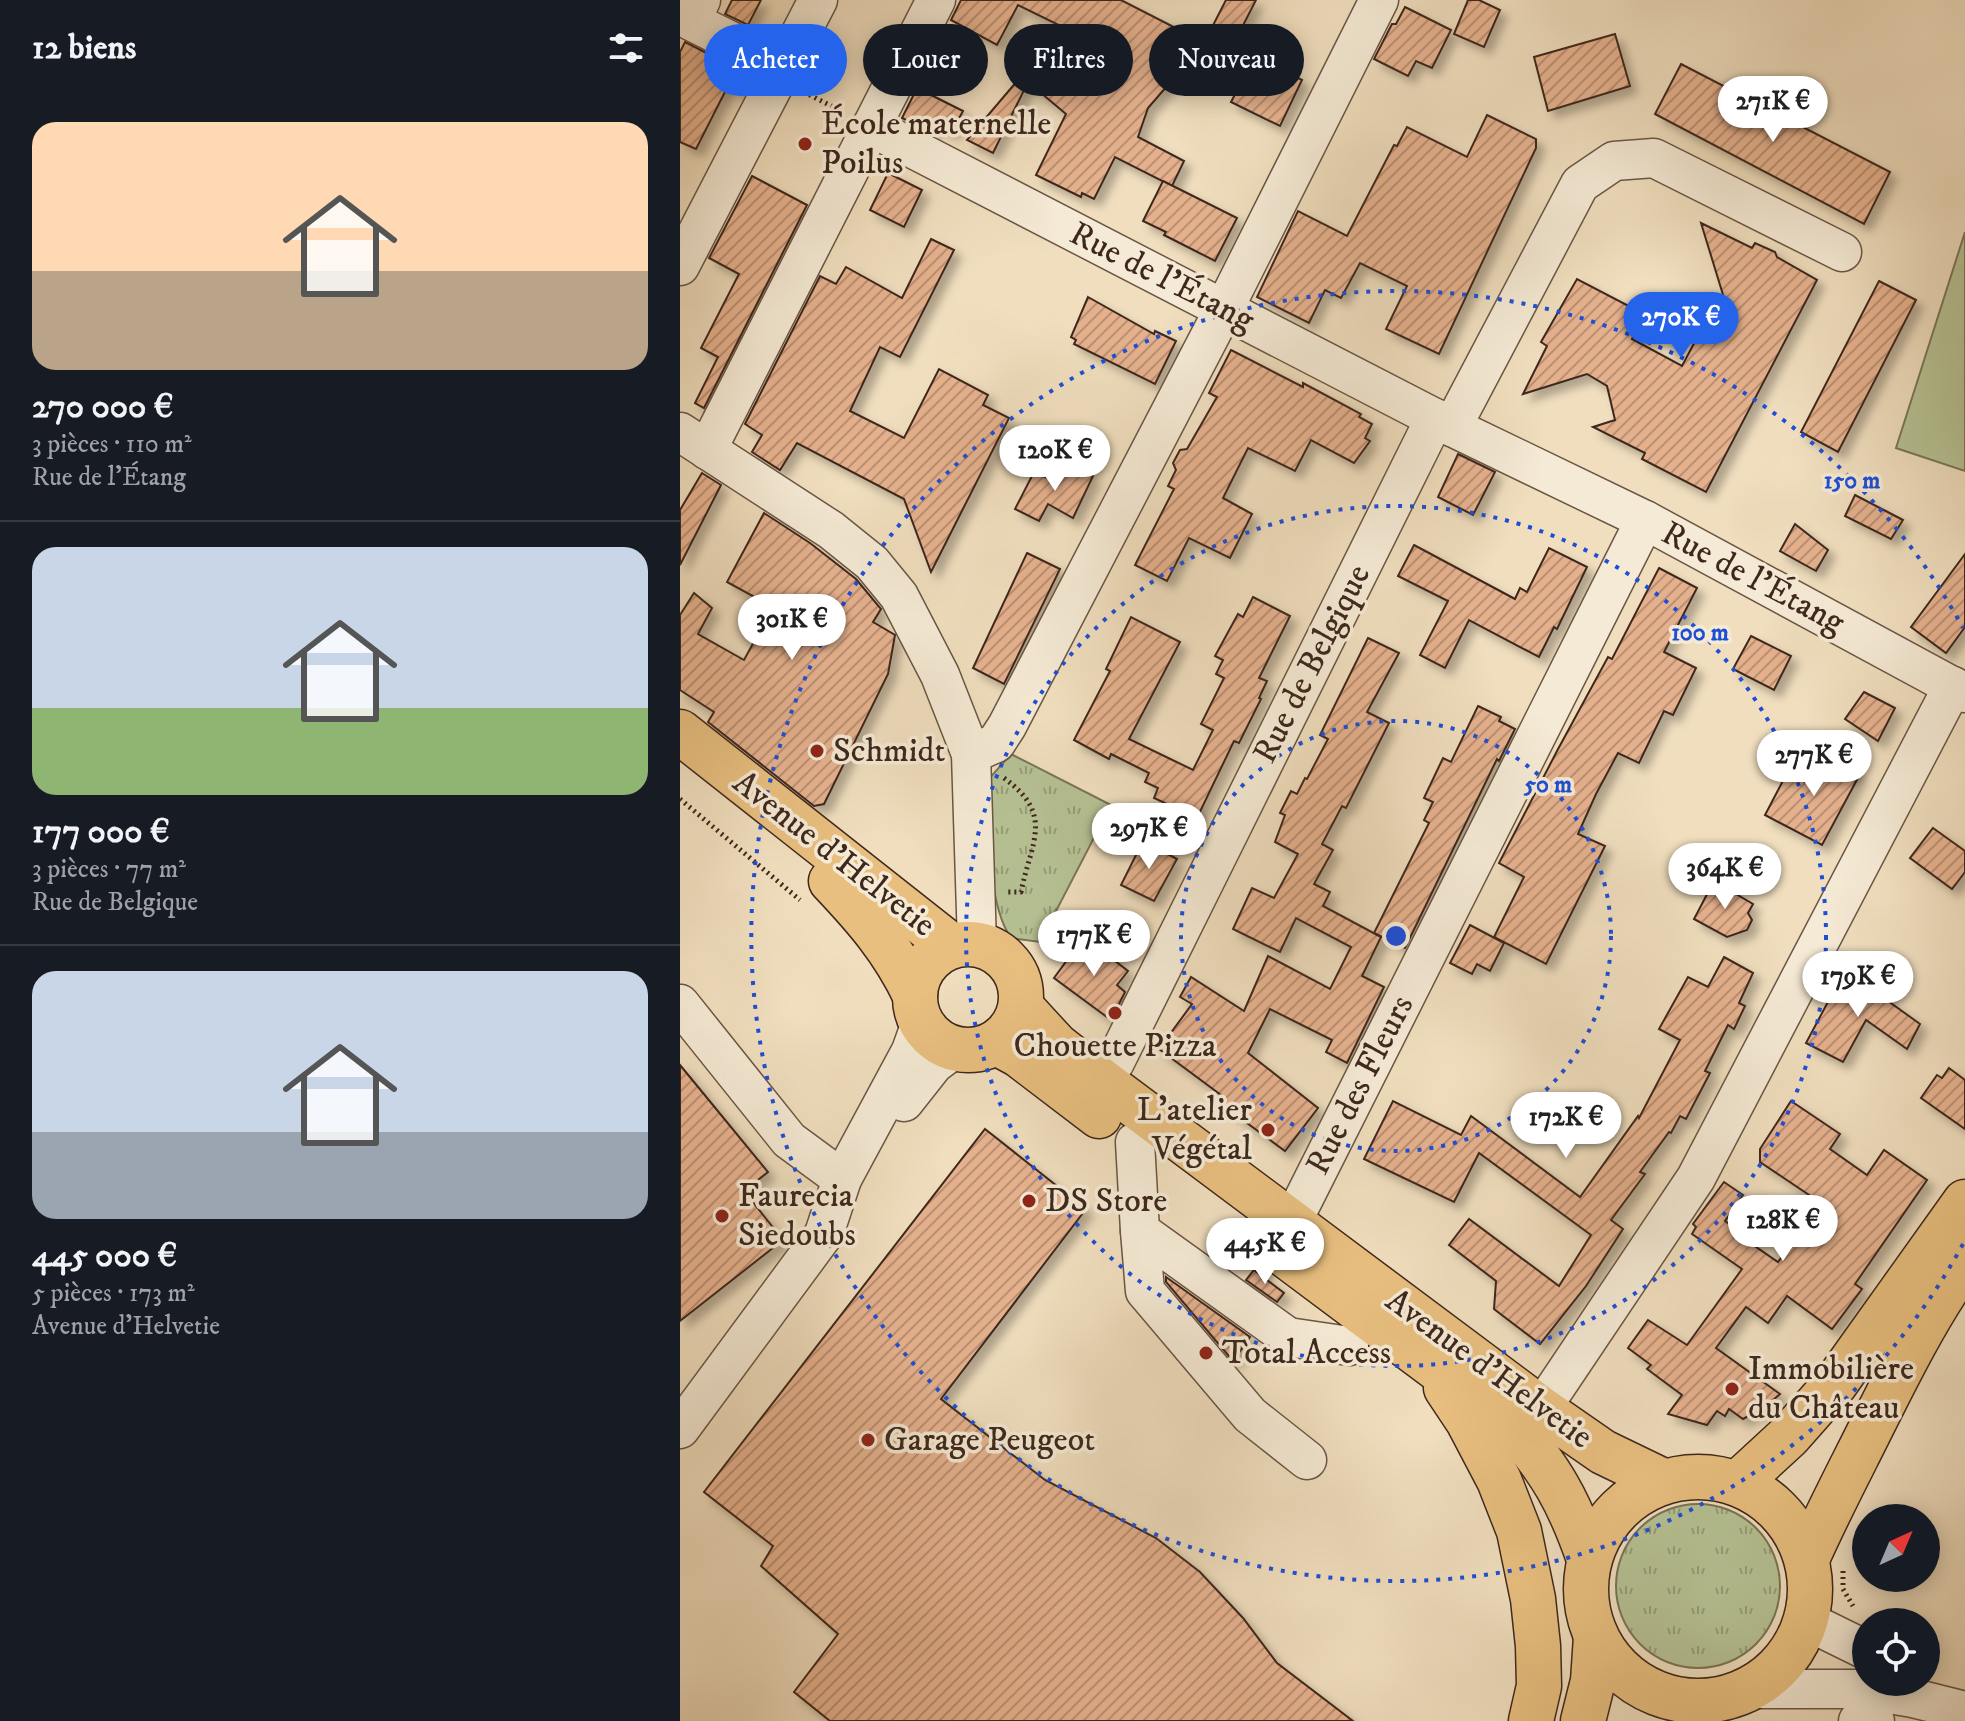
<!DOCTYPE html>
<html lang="fr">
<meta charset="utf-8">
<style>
:root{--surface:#171b24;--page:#242831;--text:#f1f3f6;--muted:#9ea1a6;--line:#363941;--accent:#2563eb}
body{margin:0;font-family:"IM FELL DW Pica",serif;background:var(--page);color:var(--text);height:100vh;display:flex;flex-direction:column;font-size:30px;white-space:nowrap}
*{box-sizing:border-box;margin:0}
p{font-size:26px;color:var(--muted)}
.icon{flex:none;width:44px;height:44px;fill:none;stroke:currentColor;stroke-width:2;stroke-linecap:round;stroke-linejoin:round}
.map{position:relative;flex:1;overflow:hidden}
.sheet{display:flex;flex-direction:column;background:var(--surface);width:680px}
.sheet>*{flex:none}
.banner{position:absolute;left:24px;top:24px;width:760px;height:72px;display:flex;gap:16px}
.needle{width:52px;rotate:44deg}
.tools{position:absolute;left:1172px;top:1504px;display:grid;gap:16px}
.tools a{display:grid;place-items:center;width:88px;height:88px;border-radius:50%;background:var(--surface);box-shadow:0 4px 20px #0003;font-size:40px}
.price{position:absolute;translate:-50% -68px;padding:0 18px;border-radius:28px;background:#fff;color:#222;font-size:26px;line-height:52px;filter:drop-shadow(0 2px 4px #0008)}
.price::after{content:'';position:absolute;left:50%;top:48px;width:24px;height:18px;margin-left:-12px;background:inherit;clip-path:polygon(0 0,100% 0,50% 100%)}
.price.current{background:var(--accent);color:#fff}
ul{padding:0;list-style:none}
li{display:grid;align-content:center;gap:16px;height:424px;padding:0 32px}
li+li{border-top:2px solid var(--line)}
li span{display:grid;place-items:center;height:248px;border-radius:24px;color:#555}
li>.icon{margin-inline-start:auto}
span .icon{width:144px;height:144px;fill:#fffc;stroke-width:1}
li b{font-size:34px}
h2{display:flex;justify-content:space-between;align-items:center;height:96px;padding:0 32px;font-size:34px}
.pill{padding:0 28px;border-radius:36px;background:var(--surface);box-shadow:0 4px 20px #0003;font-size:28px;line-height:72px}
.pill.current{background:var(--accent);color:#fff}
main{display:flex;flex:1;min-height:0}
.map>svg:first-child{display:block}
.grass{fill:url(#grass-tufts);stroke:#7a7558;stroke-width:2}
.garden{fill:#b6c294;stroke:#7a7558;stroke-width:2}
.building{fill:url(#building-hatch);stroke:#3e281d;stroke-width:2;filter:url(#shadow)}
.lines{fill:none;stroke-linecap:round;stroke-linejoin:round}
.minor-casing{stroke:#6a5645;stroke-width:41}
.major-casing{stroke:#3e281d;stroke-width:47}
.path{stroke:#3e281d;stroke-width:5;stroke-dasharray:2 4;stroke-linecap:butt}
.minor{stroke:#f5ead5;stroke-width:38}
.major{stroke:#e8bf7f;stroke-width:44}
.ring{fill:none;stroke:#1d4ed8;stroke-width:4;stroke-dasharray:4 8}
.poi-dot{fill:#8f2418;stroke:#f5ead5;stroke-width:3}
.labels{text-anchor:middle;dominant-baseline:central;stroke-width:7;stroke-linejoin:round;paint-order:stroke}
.poi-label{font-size:34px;fill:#3e281d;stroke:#f5ead5;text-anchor:start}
.street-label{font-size:34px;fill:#3e281d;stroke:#f5ead5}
.centre{fill:#1d4ed8;stroke:#f5ead5;stroke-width:4}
.ring-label{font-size:24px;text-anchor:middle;font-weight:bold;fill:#1d4ed8;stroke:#f5ead5;stroke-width:7;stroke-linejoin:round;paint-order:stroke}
</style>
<main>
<section class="sheet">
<h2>12 biens<svg class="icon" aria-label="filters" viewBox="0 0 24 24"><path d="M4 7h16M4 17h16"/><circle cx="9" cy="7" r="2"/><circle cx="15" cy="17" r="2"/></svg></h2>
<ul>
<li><span style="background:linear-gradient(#ffd9b3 60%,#b9a48a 0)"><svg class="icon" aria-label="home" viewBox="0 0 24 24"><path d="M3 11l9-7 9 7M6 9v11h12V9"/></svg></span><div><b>270 000 €</b><p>3 pièces · 110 m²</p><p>Rue de l'Étang</p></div></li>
<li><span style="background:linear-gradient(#c9d6e8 65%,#8fb573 0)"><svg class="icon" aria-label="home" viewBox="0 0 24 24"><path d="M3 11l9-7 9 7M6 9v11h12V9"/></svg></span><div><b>177 000 €</b><p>3 pièces · 77 m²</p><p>Rue de Belgique</p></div></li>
<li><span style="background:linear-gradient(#c9d6e8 65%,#9aa5b1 0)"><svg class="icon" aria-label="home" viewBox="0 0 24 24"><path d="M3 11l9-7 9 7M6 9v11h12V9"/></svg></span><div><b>445 000 €</b><p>5 pièces · 173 m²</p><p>Avenue d'Helvetie</p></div></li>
</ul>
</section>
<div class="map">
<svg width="1285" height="1721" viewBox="0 0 1285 1721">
<defs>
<pattern id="grass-tufts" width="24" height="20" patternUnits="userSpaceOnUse" patternTransform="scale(2)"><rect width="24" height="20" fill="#b6c294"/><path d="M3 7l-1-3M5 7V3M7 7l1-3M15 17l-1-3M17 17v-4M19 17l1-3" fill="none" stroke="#959e78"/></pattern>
<pattern id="building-hatch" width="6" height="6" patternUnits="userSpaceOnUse" patternTransform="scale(2)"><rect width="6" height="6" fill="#e5b18d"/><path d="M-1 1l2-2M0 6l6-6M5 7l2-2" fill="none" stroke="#bb9073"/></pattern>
<filter id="shadow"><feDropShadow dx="7" dy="7" stdDeviation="4" flood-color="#0004"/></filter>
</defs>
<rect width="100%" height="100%" fill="#f0debe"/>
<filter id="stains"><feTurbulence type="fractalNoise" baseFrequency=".0025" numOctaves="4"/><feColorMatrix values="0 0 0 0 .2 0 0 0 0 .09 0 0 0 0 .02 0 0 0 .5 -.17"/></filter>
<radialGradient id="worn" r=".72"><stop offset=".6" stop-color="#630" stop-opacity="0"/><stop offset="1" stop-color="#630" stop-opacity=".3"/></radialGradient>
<g class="grass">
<path d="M331 754 431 805 360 942 331 938C307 904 308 823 307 781Z"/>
<circle cx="1018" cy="1586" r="82"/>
</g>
<path class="garden" d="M1285 232V471L1216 448Z"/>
<g class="building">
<path d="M52 0H81L68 25 45 14Z"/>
<path d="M281 0H441L525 43 513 67 506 64 468 108 458 137 504 161 492 186 435 157 414 199 402 193 401 197 356 175 386 114 348 82 313 153 287 140 383 27 338 5 317 45 271 20Z"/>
<path d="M546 0H576L552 47 528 35Z"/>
<path d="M788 0H799L820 10 804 47 774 34Z"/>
<path d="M725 7 771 30 752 68 736 61 728 76 694 59 712 24H716Z"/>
<path d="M935 34 950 86 868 111 854 57Z"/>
<path d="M5 42 73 77 65 93 49 84 16 149 0 142V52Z"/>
<path d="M575 56 622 80 600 126 551 102Z"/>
<path d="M1001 64 1210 172 1184 224 975 114Z"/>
<path d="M237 88 283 111 272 132 254 123 250 132 222 118Z"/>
<path d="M807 115 856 139V148L759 354 706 329 727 286 680 263 661 298 645 290 629 323 577 297 618 211 667 236 714 145 717 146 727 127 787 157Z"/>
<path d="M208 173 242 190 224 227 190 210Z"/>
<path d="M72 176 127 205 24 408 15 403 38 357 21 348 59 274 29 258Z"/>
<path d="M483 181 557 218 535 261 484 235 486 232 463 221Z"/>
<path d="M1021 223 1072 248 1075 243 1095 252 1097 257 1137 280 1026 492 962 459 965 453 913 427 935 420 927 386 907 374 843 394 867 346 861 342 897 279 964 314 952 339 1002 366 1028 317 1048 311Z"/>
<path d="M251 239 274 250 220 357 200 347 170 411 224 438 259 369 308 395 303 405 329 418 251 572 224 499 117 443 100 470 72 452 82 435 65 424 140 276 156 284 166 267 222 298Z"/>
<path d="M1199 281 1236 300 1158 452 1121 432Z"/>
<path d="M408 297 474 334 475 331 496 341 475 384 394 344 396 340 391 337Z"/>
<path d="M551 350 623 387V383L681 414 679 417 692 424 685 438 690 441 674 463 631 440 615 471 568 448 543 498 572 514 550 558 509 538 487 581 455 565 494 489 488 486 496 470 493 463 500 450 507 449 537 397 529 393Z"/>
<path d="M778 454 815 472 793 515 758 497Z"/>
<path d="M386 462 413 476 393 518 368 504 359 521 335 509 354 472 376 482Z"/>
<path d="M22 473 41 485 0 565V510Z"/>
<path d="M1175 495 1223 520 1211 539 1165 516Z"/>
<path d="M84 513 130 543 176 579 201 609 193 622 215 635 208 674 144 804 134 806 28 722 34 712 0 690V615L14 593 32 608 18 634 64 660 93 607 47 582Z"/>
<path d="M1115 524 1148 550 1136 571 1100 551Z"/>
<path d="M734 545 835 599 840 588 847 592 869 548 907 567 877 629 874 627 859 657 789 620 765 668 740 655 768 601 718 576Z"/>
<path d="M347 553 380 569 324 684 293 668Z"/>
<path d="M1285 554V627L1266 653 1231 627Z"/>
<path d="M979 568 1017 588 984 652 1016 668 993 715 984 711 959 763 938 753 916 794 898 834 925 846 866 964 814 937 844 877 819 863 877 751 928 657 932 659Z"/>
<path d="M573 597 610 616 579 678 587 681 579 698 581 699 559 743 554 741 517 818 474 798 478 788 465 782 469 773 431 754 429 759 394 740 430 671 426 669 451 617 500 642 449 739 513 770 533 730 521 724 544 678 536 674 543 660 535 656 558 614 563 617Z"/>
<path d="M1071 636 1111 656 1094 690 1053 669Z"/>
<path d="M688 638 719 653 687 712 709 723 666 808 662 806 642 844 653 850 634 884 650 892 643 906 701 937 682 976 704 987 667 1063 646 1052 652 1040 590 1009 568 1053 638 1108 605 1151 541 1104 545 1098 479 1049 512 1004 500 997 511 977 564 1011 588 956 650 989 671 947 616 918 600 952 553 929 572 888 594 898 618 854 595 842 605 815 600 813 611 791 617 794 625 778 627 779 648 739 640 735Z"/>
<path d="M1184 692 1215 708 1198 741 1165 719Z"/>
<path d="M798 706 821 717 819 721 835 729 819 761 817 759 725 948 694 933 749 823 744 820 753 802 744 798 763 758 771 762Z"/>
<path d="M1143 748 1180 774 1142 845 1085 815 1107 773 1125 782Z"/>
<path d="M1253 828 1285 851V872L1272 889 1230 858Z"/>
<path d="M463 841 497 859 474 901 441 885Z"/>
<path d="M1034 881 1073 904 1068 913 1072 920 1067 930 1047 937 1014 919Z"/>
<path d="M790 925 824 943 810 971 797 964 792 974 770 963Z"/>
<path d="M404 937 448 971 437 985 445 992 431 1020 374 978Z"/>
<path d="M1044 957 1073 973 1059 1003 1065 1006 1054 1029 1048 1025 1025 1071 1030 1073 1006 1119 1000 1116 991 1133 989 1132 960 1172 965 1174 931 1220 943 1229 906 1286 860 1344 814 1309 816 1281 769 1245 789 1219 879 1286 911 1235 799 1153 774 1202 684 1159 713 1101 781 1135 791 1116 900 1197 958 1116 959 1118 1000 1040 979 1029 1008 977 1028 987Z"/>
<path d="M1165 970 1240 1024 1227 1049 1186 1020 1163 1062 1126 1043Z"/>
<path d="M0 1065 88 1172 64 1191 103 1240 0 1321Z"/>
<path d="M1269 1068 1285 1080V1129L1241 1098 1257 1075 1262 1078Z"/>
<path d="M1111 1101 1160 1134 1150 1149 1187 1175 1204 1150 1247 1180 1175 1284 1182 1289 1152 1329 1107 1296 1088 1323 1066 1307 1036 1348 1100 1394 1085 1407 1063 1419 1049 1409 1045 1416 1037 1411 1027 1425 988 1414 1002 1395 967 1369 971 1365 948 1348 968 1320 1007 1345 1062 1269 1012 1234 1016 1227 1013 1224 1044 1182 1063 1195 1045 1221 1055 1228 1053 1231 1098 1262 1141 1203 1080 1162V1149Z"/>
<path d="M305 1129 406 1209 261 1399 365 1480 476 1538 520 1572 563 1618 597 1663 673 1721H150L114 1692 158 1634 81 1566 93 1546 24 1492Z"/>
<path d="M574 1270 604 1293 597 1302 566 1280Z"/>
<path d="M486 1277 570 1337 553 1361 486 1282Z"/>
</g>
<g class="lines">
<g class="minor-casing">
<g id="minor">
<path d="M21 0 11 21 104 68"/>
<path d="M191 127 772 427 965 520 1285 693"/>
<path d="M0 266 138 0"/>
<path d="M772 427 900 184 934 161 974 158 1162 252"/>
<path d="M0 432 151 530 192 563 219 596 260 675 291 754 297 944"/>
<path d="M27 450 256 0"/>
<path d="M291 754 316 743 327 726 544 309 699 0"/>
<path d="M0 1004 109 1140 162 1179"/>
<path d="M422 1081 435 1062 755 418"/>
<path d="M224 1102 254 1064 274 1049"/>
<path d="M455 1142 460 1231 608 1337 669 1346"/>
<path d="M612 1222 965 520"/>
<path d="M460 1231 465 1291 570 1415 627 1460"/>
<path d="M861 1409 1016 1178 1273 686"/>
<path d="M0 1429 144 1234 162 1179 231 1051 241 1023"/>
<path d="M1127 1621 1186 1650"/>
<path d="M1071 1689H1179L1233 1698 1285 1711"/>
<path d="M1178 1721H1195"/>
</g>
</g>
<g class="major-casing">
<g id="major">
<path d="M0 732 270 945"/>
<path d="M151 881C186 918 213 949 235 995"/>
<circle cx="288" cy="997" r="53"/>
<path d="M341 1007 376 1045 422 1081 861 1409 923 1452 983 1481"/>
<path d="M317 1043 339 1055 419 1116"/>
<path d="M589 1243 831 1424C871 1470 889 1501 909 1559"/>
<path d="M766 1388 788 1421 819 1480 839 1531 853 1599 858 1646 859 1686 851 1721"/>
<circle cx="1018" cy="1589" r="112"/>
<path d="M1058 1483 1109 1436 1155 1384 1285 1202"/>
<path d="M1127 1559C1146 1516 1168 1474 1189 1432 1218 1374 1247 1315 1285 1262"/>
<path d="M903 1721 913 1681 916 1637"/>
</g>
</g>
<g class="path">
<path d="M124 92 165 113"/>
<path d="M324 778C375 815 351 842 341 892H328"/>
<path d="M0 799 120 900"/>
<path d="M1163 1571V1589L1173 1606"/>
</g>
<use href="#minor" class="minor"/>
<use href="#major" class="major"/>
</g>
<g class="ring">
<circle cx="716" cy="936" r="215"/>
<circle cx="716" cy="936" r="430"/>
<path d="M1283 1244A645 645 0 1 1 1283 628"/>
</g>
<g class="poi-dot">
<circle cx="125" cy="144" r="8"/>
<circle cx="137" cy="751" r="8"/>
<circle cx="435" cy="1013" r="8"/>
<circle cx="588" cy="1130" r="8"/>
<circle cx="349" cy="1201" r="8"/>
<circle cx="42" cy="1216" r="8"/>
<circle cx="526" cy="1353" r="8"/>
<circle cx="1052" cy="1389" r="8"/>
<circle cx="188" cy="1440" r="8"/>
</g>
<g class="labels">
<g class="poi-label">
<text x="141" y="124">École maternelle<tspan x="141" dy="39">Poilus</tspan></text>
<text x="153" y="751">Schmidt</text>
<text x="435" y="1046" text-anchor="middle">Chouette Pizza</text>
<text x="572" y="1110" text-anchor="end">L'atelier<tspan x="572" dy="39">Végétal</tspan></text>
<text x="58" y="1196">Faurecia<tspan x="58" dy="39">Siedoubs</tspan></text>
<text x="365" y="1201">DS Store</text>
<text x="542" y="1353">Total Access</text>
<text x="1068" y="1369">Immobilière<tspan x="1068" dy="39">du Château</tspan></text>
<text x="204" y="1440">Garage Peugeot</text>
</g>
<g class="street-label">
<text transform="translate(482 277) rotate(27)">Rue de l'Étang</text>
<text transform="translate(1073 578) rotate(28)">Rue de l'Étang</text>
<text transform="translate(632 664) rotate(-63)">Rue de Belgique</text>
<text transform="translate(154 854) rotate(38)">Avenue d'Helvetie</text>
<text transform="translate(680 1085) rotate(-63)">Rue des Fleurs</text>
<text transform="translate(809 1369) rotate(36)">Avenue d'Helvetie</text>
</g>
</g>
<circle cx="716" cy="936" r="12" class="centre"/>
<g class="ring-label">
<text x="1172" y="488">150 m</text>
<text x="1020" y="640">100 m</text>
<text x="868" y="792">50 m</text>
</g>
<rect width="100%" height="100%" filter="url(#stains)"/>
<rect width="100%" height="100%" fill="url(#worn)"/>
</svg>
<div class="tools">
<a><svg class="needle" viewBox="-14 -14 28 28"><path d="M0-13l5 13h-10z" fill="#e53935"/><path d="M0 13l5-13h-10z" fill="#9ea1a6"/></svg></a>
<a><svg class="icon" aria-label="locate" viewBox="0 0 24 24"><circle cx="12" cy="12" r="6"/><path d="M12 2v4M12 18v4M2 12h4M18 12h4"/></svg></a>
</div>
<b class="price" style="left:1093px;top:144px">271K €</b>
<b class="price current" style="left:1001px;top:360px">270K €</b>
<b class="price" style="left:375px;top:493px">120K €</b>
<b class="price" style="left:112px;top:662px">301K €</b>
<b class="price" style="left:1134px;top:798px">277K €</b>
<b class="price" style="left:469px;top:871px">297K €</b>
<b class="price" style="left:1045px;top:911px">364K €</b>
<b class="price" style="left:414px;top:978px">177K €</b>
<b class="price" style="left:1178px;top:1019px">179K €</b>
<b class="price" style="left:886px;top:1160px">172K €</b>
<b class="price" style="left:1103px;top:1263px">128K €</b>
<b class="price" style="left:585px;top:1286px">445K €</b>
<div class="banner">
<a class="pill current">Acheter</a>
<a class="pill">Louer</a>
<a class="pill">Filtres</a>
<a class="pill">Nouveau</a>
</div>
</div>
</main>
